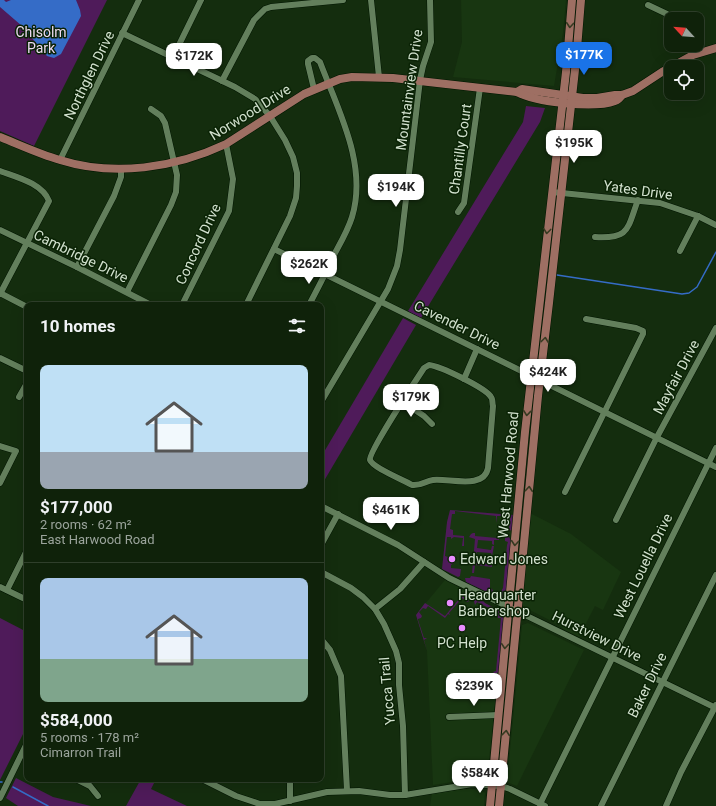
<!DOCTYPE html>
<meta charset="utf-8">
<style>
:root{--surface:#0f220a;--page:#1d2f18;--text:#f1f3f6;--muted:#9ba49c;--line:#2f3f2b;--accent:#1a73e8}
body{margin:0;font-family:Roboto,sans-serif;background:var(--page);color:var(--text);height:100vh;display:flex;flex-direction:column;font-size:15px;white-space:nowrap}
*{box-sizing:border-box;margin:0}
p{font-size:13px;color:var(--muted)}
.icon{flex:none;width:22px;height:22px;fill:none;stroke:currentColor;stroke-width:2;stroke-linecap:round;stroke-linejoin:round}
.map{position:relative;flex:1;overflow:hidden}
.sheet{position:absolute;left:24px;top:302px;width:300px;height:480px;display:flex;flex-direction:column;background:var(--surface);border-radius:8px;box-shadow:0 4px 16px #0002,0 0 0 1px var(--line)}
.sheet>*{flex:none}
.needle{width:26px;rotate:296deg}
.controls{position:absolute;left:664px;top:12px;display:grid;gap:8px}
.controls a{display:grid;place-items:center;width:40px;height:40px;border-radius:8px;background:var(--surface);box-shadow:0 4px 16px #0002,0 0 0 1px var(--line);font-size:20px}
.price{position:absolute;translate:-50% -34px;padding:0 9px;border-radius:8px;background:#fff;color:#222;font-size:13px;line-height:26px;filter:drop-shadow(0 1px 2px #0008)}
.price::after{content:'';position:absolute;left:50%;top:24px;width:12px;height:9px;margin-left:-6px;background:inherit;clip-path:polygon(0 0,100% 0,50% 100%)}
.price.selected{background:var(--accent);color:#fff}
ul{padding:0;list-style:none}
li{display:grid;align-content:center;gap:8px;height:212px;padding:0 16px}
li+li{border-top:1px solid var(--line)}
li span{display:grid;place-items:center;height:124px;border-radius:8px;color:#555}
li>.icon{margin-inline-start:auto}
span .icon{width:72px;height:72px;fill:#fffc;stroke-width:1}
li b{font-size:17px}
h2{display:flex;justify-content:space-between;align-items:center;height:48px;padding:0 16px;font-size:17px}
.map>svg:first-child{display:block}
.built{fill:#183611}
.green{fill:#4f1b5a}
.water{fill:#356cc7}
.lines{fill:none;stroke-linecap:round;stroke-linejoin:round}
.stream{stroke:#356cc7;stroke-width:1.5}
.minor-casing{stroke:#001500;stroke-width:7}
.major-casing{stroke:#001500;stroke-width:9}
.minor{stroke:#637f5c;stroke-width:6}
.major{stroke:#9e6f63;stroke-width:8}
.oneway{stroke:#363a21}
.poi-dot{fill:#e98dfe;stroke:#0a2305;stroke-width:1.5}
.labels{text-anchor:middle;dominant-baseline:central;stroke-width:3;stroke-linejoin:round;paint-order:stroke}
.park-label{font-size:14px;fill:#eddaf1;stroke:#0a2305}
.street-label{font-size:14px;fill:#d2e1ce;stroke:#0a2305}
.poi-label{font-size:14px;fill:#d2e1ce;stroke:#0a2305;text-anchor:start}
</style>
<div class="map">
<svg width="716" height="806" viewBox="0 0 716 806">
<rect width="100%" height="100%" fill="#142d0e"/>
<g class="built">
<path d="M461 0H566L563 33 554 86 453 77 462 42Z"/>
<path d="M450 510 514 515 506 595 504 598H499L473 586 442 569 447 522Z"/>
<path d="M530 513 571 534 621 572 603 610 595 606 579 637 565 630 559 625 522 606Z"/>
<path d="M445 580 479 598 485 603 502 612 504 615 487 779H471L433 785 427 651 416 615Z"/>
<path d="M528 623 584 650 517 786 507 782 522 625Z"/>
<path d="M463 789H478L485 793 484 806H430L432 793Z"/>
</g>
<g class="green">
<path d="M0 0H107L34 146 0 131Z"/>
<path d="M526 106 545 108 540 122 421 318 408 311 523 122Z"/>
<path d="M403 318 416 325 321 486V457Z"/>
<path d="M450 510 514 515 513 528 512 530 508 531 505 530 509 529 510 517 506 516H497L496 523V516L455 511V514H452L450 529 453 530V535L464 536V546H462L463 538 454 537 451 539V537H447L445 556 448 557V562L454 563 451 565V568L461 569 460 576 458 577 442 569 447 522Z"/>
<path d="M473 533H475V536L497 538 498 535 499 536V540H494V545L492 544V541L478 540 477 548 491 550 492 546H494L492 556 491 553 477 552 476 554V558H475L476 562 490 563 491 560H492V567L475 565 474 573H472L475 539 469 537 471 534Z"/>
<path d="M508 536 511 540 507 589 505 597 502 599 466 582 465 578H470L471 576 490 579V588L492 589 494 593H500L503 588 507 545 508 542 505 541V537Z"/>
<path d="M466 591 471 595 468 602H467L462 598 449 613 450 615 448 614 445 618 428 606 426 609 423 608 419 612 422 616 421 618 418 619V620L424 638H427L424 640 427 651 428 682 427 651 416 615 425 603 445 616 463 594 464 592Z"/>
<path d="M477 597 481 599 485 603 502 612 504 615 499 671 497 673H494L493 672 496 671 501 618H498L496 615 497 612 477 602 475 605 474 601Z"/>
<path d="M0 618 27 632V726L0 780Z"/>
<path d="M16 778 53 797 91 806H18L6 798Z"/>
<path d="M141 779H156L151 789 187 806H126Z"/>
</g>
<path class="water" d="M0 0H4L6 2 11 0H76L80 10 81 16 61 54 54 58 47 56 22 26 0 7Z"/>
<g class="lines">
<g class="stream">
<path d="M557 275 682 294 689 293 697 287 716 252"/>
<path d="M0 782H2"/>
<path d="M13 787 48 806"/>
</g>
<g class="minor-casing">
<g id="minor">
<path d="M371 0 379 77"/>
<path d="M648 5 667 14 673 19"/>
<path d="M122 33 235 87 255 99 270 116 285 140 293 157 297 173V186L296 198 290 216 246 305"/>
<path d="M689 45 693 55"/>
<path d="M173 57 201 0"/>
<path d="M222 81 254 20 265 9 271 7 343 0"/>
<path d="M60 160 139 0"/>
<path d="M0 171C16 177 42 183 49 201L0 294"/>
<path d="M552 192 660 203 698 216 716 225"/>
<path d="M458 212 464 203 480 88"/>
<path d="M0 230 77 267 151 305"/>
<path d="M595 237C630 239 627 229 638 200"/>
<path d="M274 249 716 467"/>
<path d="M680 251 698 216"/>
<path d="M77 267 114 196 121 177V169"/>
<path d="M127 292 171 205 176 192 177 175 165 123 161 116 151 109"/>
<path d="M0 293 27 307"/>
<path d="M182 305 229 211 233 179 226 144"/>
<path d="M309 305C318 288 327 271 335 253 341 242 348 230 352 217 368 165 338 110 320 62L315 58H312L308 61V64L314 89"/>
<path d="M0 358 27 371"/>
<path d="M429 365C440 366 486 388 491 397 493 399 492 403 493 406L488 468C484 490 449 478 433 480 425 481 422 486 412 485 404 480 373 468 370 460 368 453 416 380 424 368Z"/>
<path d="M464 379 477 349"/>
<path d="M19 397 27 383"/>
<path d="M321 402 388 289 397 266 400 250 420 80 423 66 431 42 430 0"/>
<path d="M403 402 424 416 432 424"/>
<path d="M0 446 16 451 0 483"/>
<path d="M565 492 643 334V331L636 328 586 319"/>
<path d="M321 506 398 545 449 578 716 708"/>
<path d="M616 520 657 437 716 328"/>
<path d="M321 545 338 514"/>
<path d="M321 572 351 588 363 597 375 609 384 624 396 651 399 663V685L403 726 405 795"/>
<path d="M0 587 27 600"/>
<path d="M7 590 27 550"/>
<path d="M375 609 400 589 424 562"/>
<path d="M321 639 330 650 341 676 347 790"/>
<path d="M449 717 498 715"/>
<path d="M76 779 90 786 98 796"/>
<path d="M202 779 236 796 260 804H275L327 792 359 791 390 795H405L472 784 501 786 510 789 545 806"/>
<path d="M290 779V801"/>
<path d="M0 798 27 743"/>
<path d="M540 804 716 448"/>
<path d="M601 806 716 575"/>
<path d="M666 806 681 772 716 705"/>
</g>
</g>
<g class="major-casing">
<g id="major">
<path d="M517 92 522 89 583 98H597L615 95H622L633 91 662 72 693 55 716 48"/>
<path d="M0 137C20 145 39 154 60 160 114 177 175 168 226 144L304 94 340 79 352 77 393 78 517 92C535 102 594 109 615 101 618 100 620 98 622 95"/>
<path d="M490 806 525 432 566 72 572 0"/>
<path d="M499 806 538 396 549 303 576 61 581 0"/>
</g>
</g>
<use href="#minor" class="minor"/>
<use href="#major" class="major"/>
</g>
<defs><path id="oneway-chevron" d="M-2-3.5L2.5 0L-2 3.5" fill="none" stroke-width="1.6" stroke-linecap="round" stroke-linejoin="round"/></defs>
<g class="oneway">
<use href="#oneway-chevron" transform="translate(570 25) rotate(95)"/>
<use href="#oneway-chevron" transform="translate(547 231) rotate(97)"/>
<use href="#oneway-chevron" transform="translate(545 340) rotate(-83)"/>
<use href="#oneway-chevron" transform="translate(527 413) rotate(96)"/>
<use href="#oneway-chevron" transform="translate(529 489) rotate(-85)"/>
<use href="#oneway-chevron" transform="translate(515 543) rotate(95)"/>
<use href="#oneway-chevron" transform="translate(505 646) rotate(95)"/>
<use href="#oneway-chevron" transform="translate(506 733) rotate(-84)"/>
</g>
<g class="poi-dot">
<circle cx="452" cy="559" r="4"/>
<circle cx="450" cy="603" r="4"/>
<circle cx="462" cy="628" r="4"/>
</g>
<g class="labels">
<g class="park-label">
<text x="41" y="32">Chisolm<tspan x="41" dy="16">Park</tspan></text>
</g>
<g class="street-label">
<text transform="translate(89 75) rotate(-64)">Northglen Drive</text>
<text transform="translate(409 90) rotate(-82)">Mountainview Drive</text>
<text transform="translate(250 112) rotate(-32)">Norwood Drive</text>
<text transform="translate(460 149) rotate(-82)">Chantilly Court</text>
<text transform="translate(638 190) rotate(8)">Yates Drive</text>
<text transform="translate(198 244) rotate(-65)">Concord Drive</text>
<text transform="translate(81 256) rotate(26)">Cambridge Drive</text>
<text transform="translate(457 325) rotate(26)">Cavender Drive</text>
<text transform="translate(676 377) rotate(-62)">Mayfair Drive</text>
<text transform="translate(508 475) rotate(-85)">West Harwood Road</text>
<text transform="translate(643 566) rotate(-64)">West Louella Drive</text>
<text transform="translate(597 636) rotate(26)">Hurstview Drive</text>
<text transform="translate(647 685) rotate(-64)">Baker Drive</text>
<text transform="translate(387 691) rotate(-95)">Yucca Trail</text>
</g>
<g class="poi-label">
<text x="460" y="559">Edward Jones</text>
<text x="458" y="595">Headquarter<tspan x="458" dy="16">Barbershop</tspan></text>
<text x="462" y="643" text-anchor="middle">PC Help</text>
</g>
</g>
</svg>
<div class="controls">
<a><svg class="needle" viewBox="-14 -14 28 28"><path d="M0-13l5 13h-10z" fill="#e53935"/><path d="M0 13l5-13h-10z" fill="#9ba49c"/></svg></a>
<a><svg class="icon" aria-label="locate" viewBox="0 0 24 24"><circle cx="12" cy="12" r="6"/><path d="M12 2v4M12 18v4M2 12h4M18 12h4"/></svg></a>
</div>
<b class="price selected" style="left:584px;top:76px">$177K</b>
<b class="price" style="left:194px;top:77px">$172K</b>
<b class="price" style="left:574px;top:164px">$195K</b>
<b class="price" style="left:396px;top:208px">$194K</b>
<b class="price" style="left:309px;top:285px">$262K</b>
<b class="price" style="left:548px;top:393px">$424K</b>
<b class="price" style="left:411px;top:418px">$179K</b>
<b class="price" style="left:391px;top:531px">$461K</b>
<b class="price" style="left:474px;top:707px">$239K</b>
<b class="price" style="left:480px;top:794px">$584K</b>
<section class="sheet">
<h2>10 homes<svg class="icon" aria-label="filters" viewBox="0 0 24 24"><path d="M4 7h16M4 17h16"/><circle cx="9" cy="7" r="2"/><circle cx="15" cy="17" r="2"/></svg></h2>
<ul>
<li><span style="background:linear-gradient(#bfe0f5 70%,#9aa5b1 0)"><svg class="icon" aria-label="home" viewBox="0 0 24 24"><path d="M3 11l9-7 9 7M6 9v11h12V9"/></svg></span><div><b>$177,000</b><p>2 rooms · 62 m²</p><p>East Harwood Road</p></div></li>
<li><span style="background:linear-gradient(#a9c7e8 65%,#7fa58c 0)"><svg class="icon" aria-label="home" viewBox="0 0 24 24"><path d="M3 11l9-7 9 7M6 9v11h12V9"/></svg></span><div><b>$584,000</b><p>5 rooms · 178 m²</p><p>Cimarron Trail</p></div></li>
</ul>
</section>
</div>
